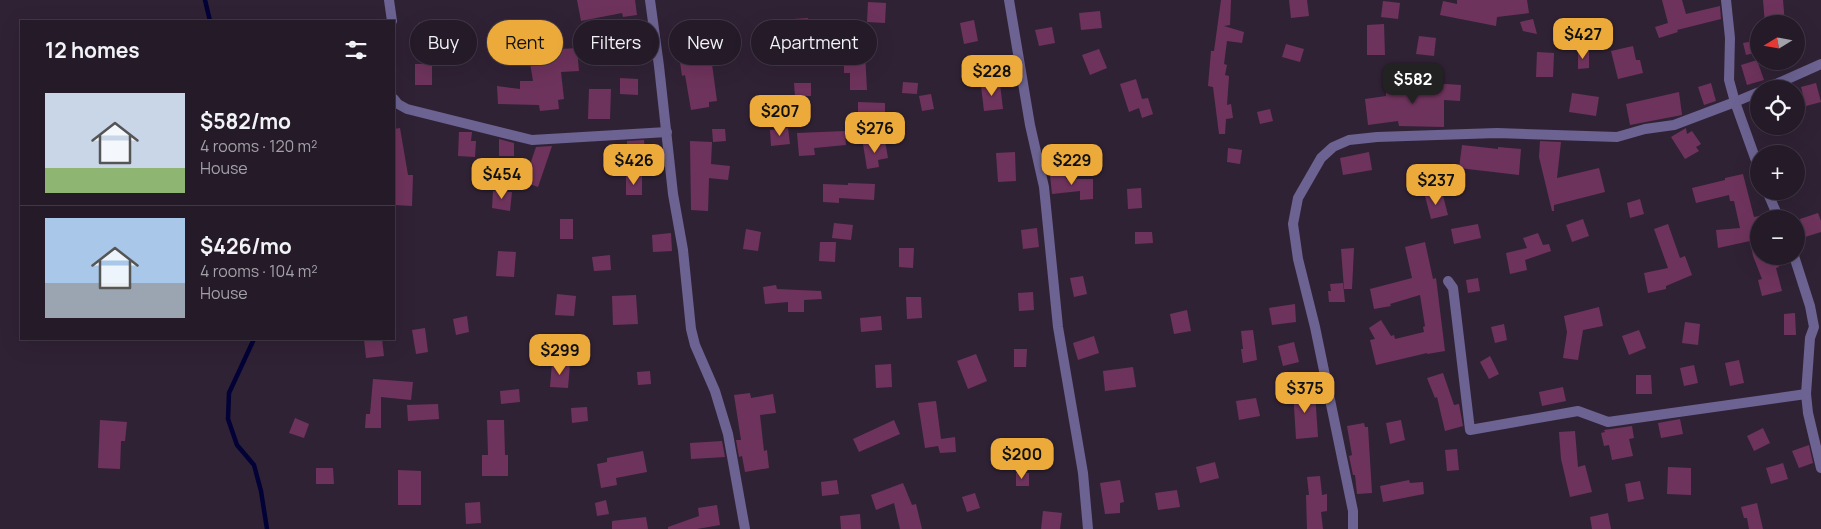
<!DOCTYPE html>
<meta charset="utf-8">
<style>
:root{--surface:#241a28;--page:#302734;--text:#f1f3f6;--muted:#a3a1a8;--line:#413845;--accent:#ebaa39}
body{margin:0;font-family:Manrope,sans-serif;background:var(--page);color:var(--text);height:100vh;display:flex;flex-direction:column;font-size:19px;white-space:nowrap}
*{box-sizing:border-box;margin:0}
p{font-size:16px;color:var(--muted)}
.icon{flex:none;width:28px;height:28px;fill:none;stroke:currentColor;stroke-width:2;stroke-linecap:round;stroke-linejoin:round}
.map{position:relative;flex:1;overflow:hidden}
.panel{position:absolute;left:20px;top:20px;width:375px;height:320px;display:flex;flex-direction:column;background:var(--surface);border-radius:0px;box-shadow:0 5px 20px #0002,0 0 0 1px var(--line)}
.panel>*{flex:none}
.hud{position:absolute;left:410px;top:20px;width:475px;height:45px;display:flex;gap:10px}
.needle{width:32px;rotate:259deg}
.buttons{position:absolute;left:1750px;top:15px;display:grid;gap:10px}
.buttons a{display:grid;place-items:center;width:55px;height:55px;border-radius:50%;background:var(--surface);box-shadow:0 5px 20px #0002,0 0 0 1px var(--line);font-size:25px}
.price{position:absolute;translate:-50% -42px;padding:0 11px;border-radius:10px;background:var(--accent);color:#111;font-size:16px;line-height:32px;filter:drop-shadow(0 1px 2px #0008)}
.price::after{content:'';position:absolute;left:50%;top:30px;width:15px;height:11px;margin-left:-8px;background:inherit;clip-path:polygon(0 0,100% 0,50% 100%)}
.price.selected{background:#222;color:#fff}
ul{padding:0;list-style:none}
li{display:flex;align-items:center;gap:15px;height:125px;padding:0 25px}
li+li{border-top:1px solid var(--line)}
li span{display:grid;place-items:center;flex:none;width:140px;height:100px;border-radius:0px;color:#555}
li>.icon{margin-inline-start:auto}
span .icon{width:60px;height:60px;fill:#fffc;stroke-width:1}
li b{font-size:21px}
h2{display:flex;justify-content:space-between;align-items:center;height:60px;padding:0 25px;font-size:21px}
.chip{padding:0 18px;border-radius:22px;background:var(--surface);box-shadow:0 5px 20px #0002,0 0 0 1px var(--line);font-size:18px;line-height:45px}
.chip.selected{background:var(--accent);color:#111}
.map>svg:first-child{display:block}
.lines{fill:none;stroke-linecap:round;stroke-linejoin:round}
.stream{stroke:#030237;stroke-width:4.5}
.building{fill:#6e335c}
.minor{stroke:#6c6392;stroke-width:10}
</style>
<div class="map">
<svg width="1821" height="529" viewBox="0 0 1821 529">
<rect width="100%" height="100%" fill="#302235"/>
<g class="lines">
<g class="stream">
<path d="M205 0 210 21"/>
<path d="M254 339 229 393 228 419 237 445 254 465 261 491 267 529"/>
</g>
</g>
<g class="building">
<path d="M577 0H635L637 15 623 17 622 13 581 21Z"/>
<path d="M1221 0H1231L1230 25 1224 26 1244 32 1242 43 1227 41 1224 64 1227 65 1225 75 1229 76 1227 105 1231 104 1233 118 1226 119 1225 134H1219L1213 87 1208 86 1211 51H1214Z"/>
<path d="M1289 0H1307L1309 16 1291 18Z"/>
<path d="M1457 0H1527L1529 13 1497 17 1496 26 1440 15 1443 1 1457 4Z"/>
<path d="M1662 0H1682L1686 14 1720 6 1721 19 1677 30 1678 32 1659 38 1655 27 1668 23Z"/>
<path d="M1763 0H1783L1785 24H1765Z"/>
<path d="M1383 1 1400 3 1398 19 1381 17Z"/>
<path d="M868 2 886 3 885 23 867 22Z"/>
<path d="M1100 11 1102 28 1081 30 1079 13Z"/>
<path d="M808 18 809 37 794 38 793 19Z"/>
<path d="M1533 19 1537 34 1523 31 1520 22Z"/>
<path d="M433 20 436 36 421 39 418 23Z"/>
<path d="M974 20 978 41 964 44 960 23Z"/>
<path d="M1384 24 1385 55H1367V25Z"/>
<path d="M707 27 717 101 709 102V107L691 110 685 75 682 76 679 55 695 53 693 28Z"/>
<path d="M1052 27 1055 43 1039 46 1035 30Z"/>
<path d="M1419 36 1436 38 1434 56 1416 54Z"/>
<path d="M646 40 648 63 631 65 628 42Z"/>
<path d="M1759 40V52L1746 55 1743 43Z"/>
<path d="M1286 44 1304 49 1300 62 1282 57Z"/>
<path d="M1633 46 1636 60H1640L1643 73 1618 79 1611 51Z"/>
<path d="M577 48 579 71 561 72 564 99 558 100 559 109 540 111 539 105 498 104 497 86 520 89V81H533L528 51 544 49V50Z"/>
<path d="M1099 49 1107 68 1090 75 1082 55Z"/>
<path d="M1578 51H1589V68L1578 69Z"/>
<path d="M1537 52 1554 53 1553 77H1536Z"/>
<path d="M865 53 867 90H850V73H844V54Z"/>
<path d="M1757 60 1764 80 1747 85 1741 65Z"/>
<rect x="415" y="64" width="17" height="21"/>
<path d="M620 78 638 79V95L620 94Z"/>
<path d="M1136 79 1142 99 1148 98 1153 114 1142 118 1139 108 1129 112 1120 84Z"/>
<path d="M903 82 918 83 917 94 902 93Z"/>
<path d="M794 83H811V96H795Z"/>
<path d="M1431 83 1461 85 1460 101 1444 100V127L1399 126 1398 121 1368 125 1365 99 1386 96V86L1403 85V88Z"/>
<path d="M1711 83 1716 101 1704 105 1698 87Z"/>
<path d="M1816 83 1821 102 1806 106 1801 87Z"/>
<path d="M1000 84 1003 109 984 111 981 86Z"/>
<path d="M589 89H611L610 119H588Z"/>
<path d="M1679 92 1682 115 1630 125 1626 104Z"/>
<path d="M1572 93 1599 97 1596 116 1569 112Z"/>
<path d="M931 94 934 109 922 111 919 96Z"/>
<path d="M858 102 885 103V117H858Z"/>
<path d="M1270 109 1273 121 1260 124 1257 112Z"/>
<path d="M400 128 408 175H413L412 206 394 205V129Z"/>
<path d="M788 128 790 144 771 146 770 130Z"/>
<path d="M1686 128 1687 134 1692 131 1701 144 1696 147 1699 151 1685 159 1671 137Z"/>
<path d="M712 129H725L726 141 713 142Z"/>
<path d="M845 131 846 145 814 148 815 155 799 156 797 133Z"/>
<path d="M459 132H472L471 141H476L475 157 458 156Z"/>
<path d="M499 139 514 143V156H499Z"/>
<path d="M644 140 645 153H627V141Z"/>
<path d="M690 141 712 142 711 164 730 166 728 180 709 178 708 211 691 210Z"/>
<path d="M885 141 888 158 878 160 879 167 867 169 863 144Z"/>
<path d="M1540 141 1561 142 1557 178 1599 168 1605 192 1554 205V211H1552L1539 157Z"/>
<path d="M1462 145 1498 149V147L1521 149 1519 175 1459 168Z"/>
<path d="M552 146 538 187 524 182 536 147Z"/>
<path d="M1228 148 1242 150 1240 164 1227 162Z"/>
<path d="M1015 152 1016 181 998 182 996 153Z"/>
<path d="M1369 152 1372 170 1343 175 1340 158Z"/>
<path d="M1065 174 1066 179H1093V199L1080 200V191L1052 194 1050 175Z"/>
<path d="M1743 174 1754 217 1759 216V256H1774L1779 267 1776 268 1782 291 1762 296 1758 280 1762 279 1753 256 1750 241 1718 248 1716 230 1740 228 1734 201H1730L1729 195 1696 203 1692 188 1725 180V178Z"/>
<rect x="626" y="176" width="16" height="19"/>
<path d="M848 183 875 184 874 200 839 198V203L823 202V184L848 185Z"/>
<path d="M1141 188 1142 208 1128 209 1127 189Z"/>
<path d="M493 191 512 192 510 211 492 208Z"/>
<path d="M1442 192 1448 215 1431 219 1425 196Z"/>
<path d="M1640 199 1644 214 1630 218 1627 203Z"/>
<path d="M1818 213 1821 221V232L1805 237 1800 219Z"/>
<rect x="560" y="219" width="13" height="20"/>
<path d="M1583 219 1589 236 1572 242 1566 225Z"/>
<path d="M834 223 853 225 851 240 832 238Z"/>
<path d="M1478 224 1481 238 1454 244 1451 229Z"/>
<path d="M1668 224 1680 258 1685 256 1692 275 1666 286V289L1648 293 1644 273 1668 268 1654 229Z"/>
<path d="M1037 228 1039 247 1023 249 1021 230Z"/>
<path d="M746 229 761 232 758 251 743 249Z"/>
<path d="M1135 232H1152L1153 243 1135 244Z"/>
<path d="M671 233 672 251 653 252 652 235Z"/>
<path d="M1538 233 1543 245 1549 244 1551 251 1525 260 1527 270 1510 274 1506 253 1527 248 1523 238Z"/>
<path d="M820 242H836L835 262 819 261Z"/>
<path d="M1425 242 1433 279 1436 278 1445 351 1427 354V353L1376 365 1370 340 1375 339 1369 328 1381 320 1391 336 1394 335 1395 339 1424 332 1423 327 1425 326 1420 295 1390 304 1391 306 1374 309 1370 289 1412 278 1405 247Z"/>
<path d="M899 248H914L913 268 899 267Z"/>
<path d="M1354 248 1352 289H1344L1341 249Z"/>
<path d="M498 251 516 252 514 277 496 276Z"/>
<path d="M610 255 611 270 594 271 592 257Z"/>
<path d="M1083 276 1087 294 1074 297 1070 278Z"/>
<path d="M1478 278 1480 291 1468 293 1466 280Z"/>
<path d="M1343 283 1345 302H1329L1328 291H1331L1330 284Z"/>
<path d="M776 285 777 289 821 291 822 299 804 300V312H788V302L765 304 763 287Z"/>
<path d="M1033 292 1034 310 1019 311 1018 293Z"/>
<path d="M557 294 576 296 574 316 555 315Z"/>
<path d="M636 295 638 324 613 325 612 296Z"/>
<path d="M906 297H921L922 318 907 319Z"/>
<path d="M1295 304 1296 322 1272 325 1269 308Z"/>
<path d="M1599 307 1603 326 1583 330 1578 360 1563 358 1567 332 1564 316Z"/>
<path d="M1187 310 1191 331 1174 334 1170 314Z"/>
<path d="M1795 313 1796 335H1784V314Z"/>
<path d="M467 316 469 332 456 335 453 319Z"/>
<path d="M881 316 882 330 861 332 860 318Z"/>
<path d="M1685 322 1700 324 1698 345 1682 343Z"/>
<path d="M1504 324 1507 340 1495 343 1491 327Z"/>
<path d="M425 328 428 352 416 354 412 330Z"/>
<path d="M1253 330 1257 360 1243 363 1241 349H1243L1241 331Z"/>
<path d="M1639 330 1646 348 1629 355 1622 336Z"/>
<path d="M1094 336 1099 353 1078 360 1073 343Z"/>
<path d="M364 339H382L384 356 366 358Z"/>
<path d="M1294 342 1299 362 1283 366 1278 346Z"/>
<path d="M1014 349H1027L1026 367H1014Z"/>
<path d="M976 354 987 381 968 389 957 361Z"/>
<path d="M1490 356 1499 374 1489 379 1480 362Z"/>
<path d="M1739 360 1744 383 1730 386 1725 363Z"/>
<path d="M552 363 570 364 568 388 550 387Z"/>
<path d="M891 364 892 387 876 388 875 365Z"/>
<path d="M1694 365 1698 383 1684 386 1680 368Z"/>
<path d="M1133 367 1136 387 1105 391 1103 371Z"/>
<path d="M650 371 651 384 638 385 637 372Z"/>
<path d="M1443 373 1454 405 1459 404 1463 426 1445 431 1437 397 1435 398 1427 378Z"/>
<path d="M1636 375H1651L1652 394H1636Z"/>
<path d="M373 379 413 382 411 400 381 397V428H365L366 414H370Z"/>
<path d="M1563 387 1566 401 1542 406 1539 392Z"/>
<path d="M519 389 520 402 501 404 500 391Z"/>
<path d="M1310 389V393H1315L1318 437 1296 439 1293 390Z"/>
<path d="M750 393 751 398 773 394 776 413 760 415 764 451 767 450 769 468 745 472 742 456 739 457 736 440H741L734 395Z"/>
<path d="M1256 398 1260 416 1239 420 1236 401Z"/>
<path d="M936 401 941 439 955 437 956 452 940 453 938 446 925 448 918 403Z"/>
<path d="M438 404 439 419 408 421 407 405Z"/>
<path d="M587 407 588 421 572 423 571 408Z"/>
<path d="M295 418 309 424 304 438 289 433Z"/>
<path d="M1680 419 1683 434 1661 438 1658 423Z"/>
<path d="M100 420 127 422 125 441H121L120 469 98 468Z"/>
<path d="M487 420H504L505 455H508V476H482V455H488Z"/>
<path d="M894 420 900 434 859 452 853 439Z"/>
<path d="M1401 420 1405 440 1390 444 1386 423Z"/>
<path d="M1364 423 1365 427H1368L1372 493 1357 494 1355 475H1353L1349 456 1352 455 1347 426Z"/>
<path d="M1632 426 1634 438 1629 439 1633 456 1612 460 1609 445 1604 446 1601 433 1605 432 1604 430Z"/>
<path d="M1763 428 1770 443 1754 451 1747 436Z"/>
<path d="M1575 431 1578 467 1585 465 1592 492 1570 497 1561 459 1559 432Z"/>
<path d="M722 441 725 457 691 459 690 443Z"/>
<path d="M1809 445 1813 463 1799 468 1792 451Z"/>
<path d="M1457 449 1459 470 1447 471 1445 450Z"/>
<path d="M643 451 647 472 616 478 617 485 601 488 597 464 607 462V458Z"/>
<path d="M1215 462 1219 478 1200 483 1196 467Z"/>
<path d="M1783 463 1788 479 1771 484 1766 468Z"/>
<path d="M1668 467 1691 468V495L1667 494Z"/>
<path d="M316 468H333L334 484H316Z"/>
<path d="M398 470 421 471V505H398Z"/>
<rect x="1016" y="473" width="13" height="13"/>
<path d="M1320 476 1322 495 1327 494V511L1321 512 1323 529H1307L1306 495H1309L1307 477Z"/>
<path d="M837 480 839 494 822 496 821 482Z"/>
<path d="M1120 480 1124 502 1120 503V513L1105 514 1100 483Z"/>
<path d="M1409 480 1410 483 1423 482 1424 494 1383 502 1380 486Z"/>
<path d="M1640 481 1644 499 1628 502 1625 484Z"/>
<path d="M903 483 912 505 916 504 922 529H900L894 503 876 510 871 495Z"/>
<path d="M1177 490 1180 507 1158 510 1155 493Z"/>
<path d="M975 493 980 508 967 512 962 497Z"/>
<path d="M606 500 609 514 597 516 595 503Z"/>
<path d="M480 502 481 523 466 524 465 503Z"/>
<path d="M1757 503 1763 529H1749L1747 518H1744L1741 507Z"/>
<path d="M717 505 720 525 697 529H668V527L699 516 698 508Z"/>
<path d="M1043 511 1062 513 1060 529H1041Z"/>
<path d="M1608 513 1611 529H1592L1590 517Z"/>
<path d="M860 514 861 529H841L840 516Z"/>
<path d="M646 517 648 529H612V521Z"/>
</g>
<g class="lines">
<g class="minor">
<path d="M389 0 392 21"/>
<path d="M650 0 659 66 673 194 683 250 691 329 695 345 715 391 728 434 745 529"/>
<path d="M1009 0 1030 125 1044 187 1058 327 1083 473 1088 529"/>
<path d="M1765 89 1821 64"/>
<path d="M1759 92 1735 102 1759 169"/>
<path d="M394 99 398 104 407 109 532 140 667 132"/>
<path d="M1767 191 1779 219"/>
<path d="M1794 256 1810 306 1814 327 1810 338 1806 394 1808 413 1821 468"/>
<path d="M1448 281 1453 288 1454 296 1470 430 1578 411 1608 422 1806 394"/>
<path d="M1353 529V511L1315 327 1298 259 1293 224 1298 198 1321 158 1333 147 1349 140 1377 137 1497 133 1617 137 1645 129 1674 125 1735 102 1729 80 1730 38 1726 0"/>
</g>
</g>
</svg>
<div class="buttons">
<a><svg class="needle" viewBox="-14 -14 28 28"><path d="M0-13l5 13h-10z" fill="#e53935"/><path d="M0 13l5-13h-10z" fill="#a3a1a8"/></svg></a>
<a><svg class="icon" aria-label="locate" viewBox="0 0 24 24"><circle cx="12" cy="12" r="6"/><path d="M12 2v4M12 18v4M2 12h4M18 12h4"/></svg></a>
<a>+</a>
<a>−</a>
</div>
<b class="price" style="left:1583px;top:60px">$427</b>
<b class="price" style="left:992px;top:97px">$228</b>
<b class="price selected" style="left:1413px;top:105px">$582</b>
<b class="price" style="left:780px;top:137px">$207</b>
<b class="price" style="left:875px;top:154px">$276</b>
<b class="price" style="left:634px;top:186px">$426</b>
<b class="price" style="left:1072px;top:186px">$229</b>
<b class="price" style="left:502px;top:200px">$454</b>
<b class="price" style="left:1436px;top:206px">$237</b>
<b class="price" style="left:560px;top:376px">$299</b>
<b class="price" style="left:1305px;top:414px">$375</b>
<b class="price" style="left:1022px;top:480px">$200</b>
<div class="hud">
<a class="chip">Buy</a>
<a class="chip selected">Rent</a>
<a class="chip">Filters</a>
<a class="chip">New</a>
<a class="chip">Apartment</a>
</div>
<section class="panel">
<h2>12 homes<svg class="icon" aria-label="filters" viewBox="0 0 24 24"><path d="M4 7h16M4 17h16"/><circle cx="9" cy="7" r="2"/><circle cx="15" cy="17" r="2"/></svg></h2>
<ul>
<li><span style="background:linear-gradient(#c9d6e8 75%,#8fb573 0)"><svg class="icon" aria-label="home" viewBox="0 0 24 24"><path d="M3 11l9-7 9 7M6 9v11h12V9"/></svg></span><div><b>$582/mo</b><p>4 rooms · 120 m²</p><p>House</p></div></li>
<li><span style="background:linear-gradient(#a9c7e8 65%,#9aa5b1 0)"><svg class="icon" aria-label="home" viewBox="0 0 24 24"><path d="M3 11l9-7 9 7M6 9v11h12V9"/></svg></span><div><b>$426/mo</b><p>4 rooms · 104 m²</p><p>House</p></div></li>
</ul>
</section>
</div>
